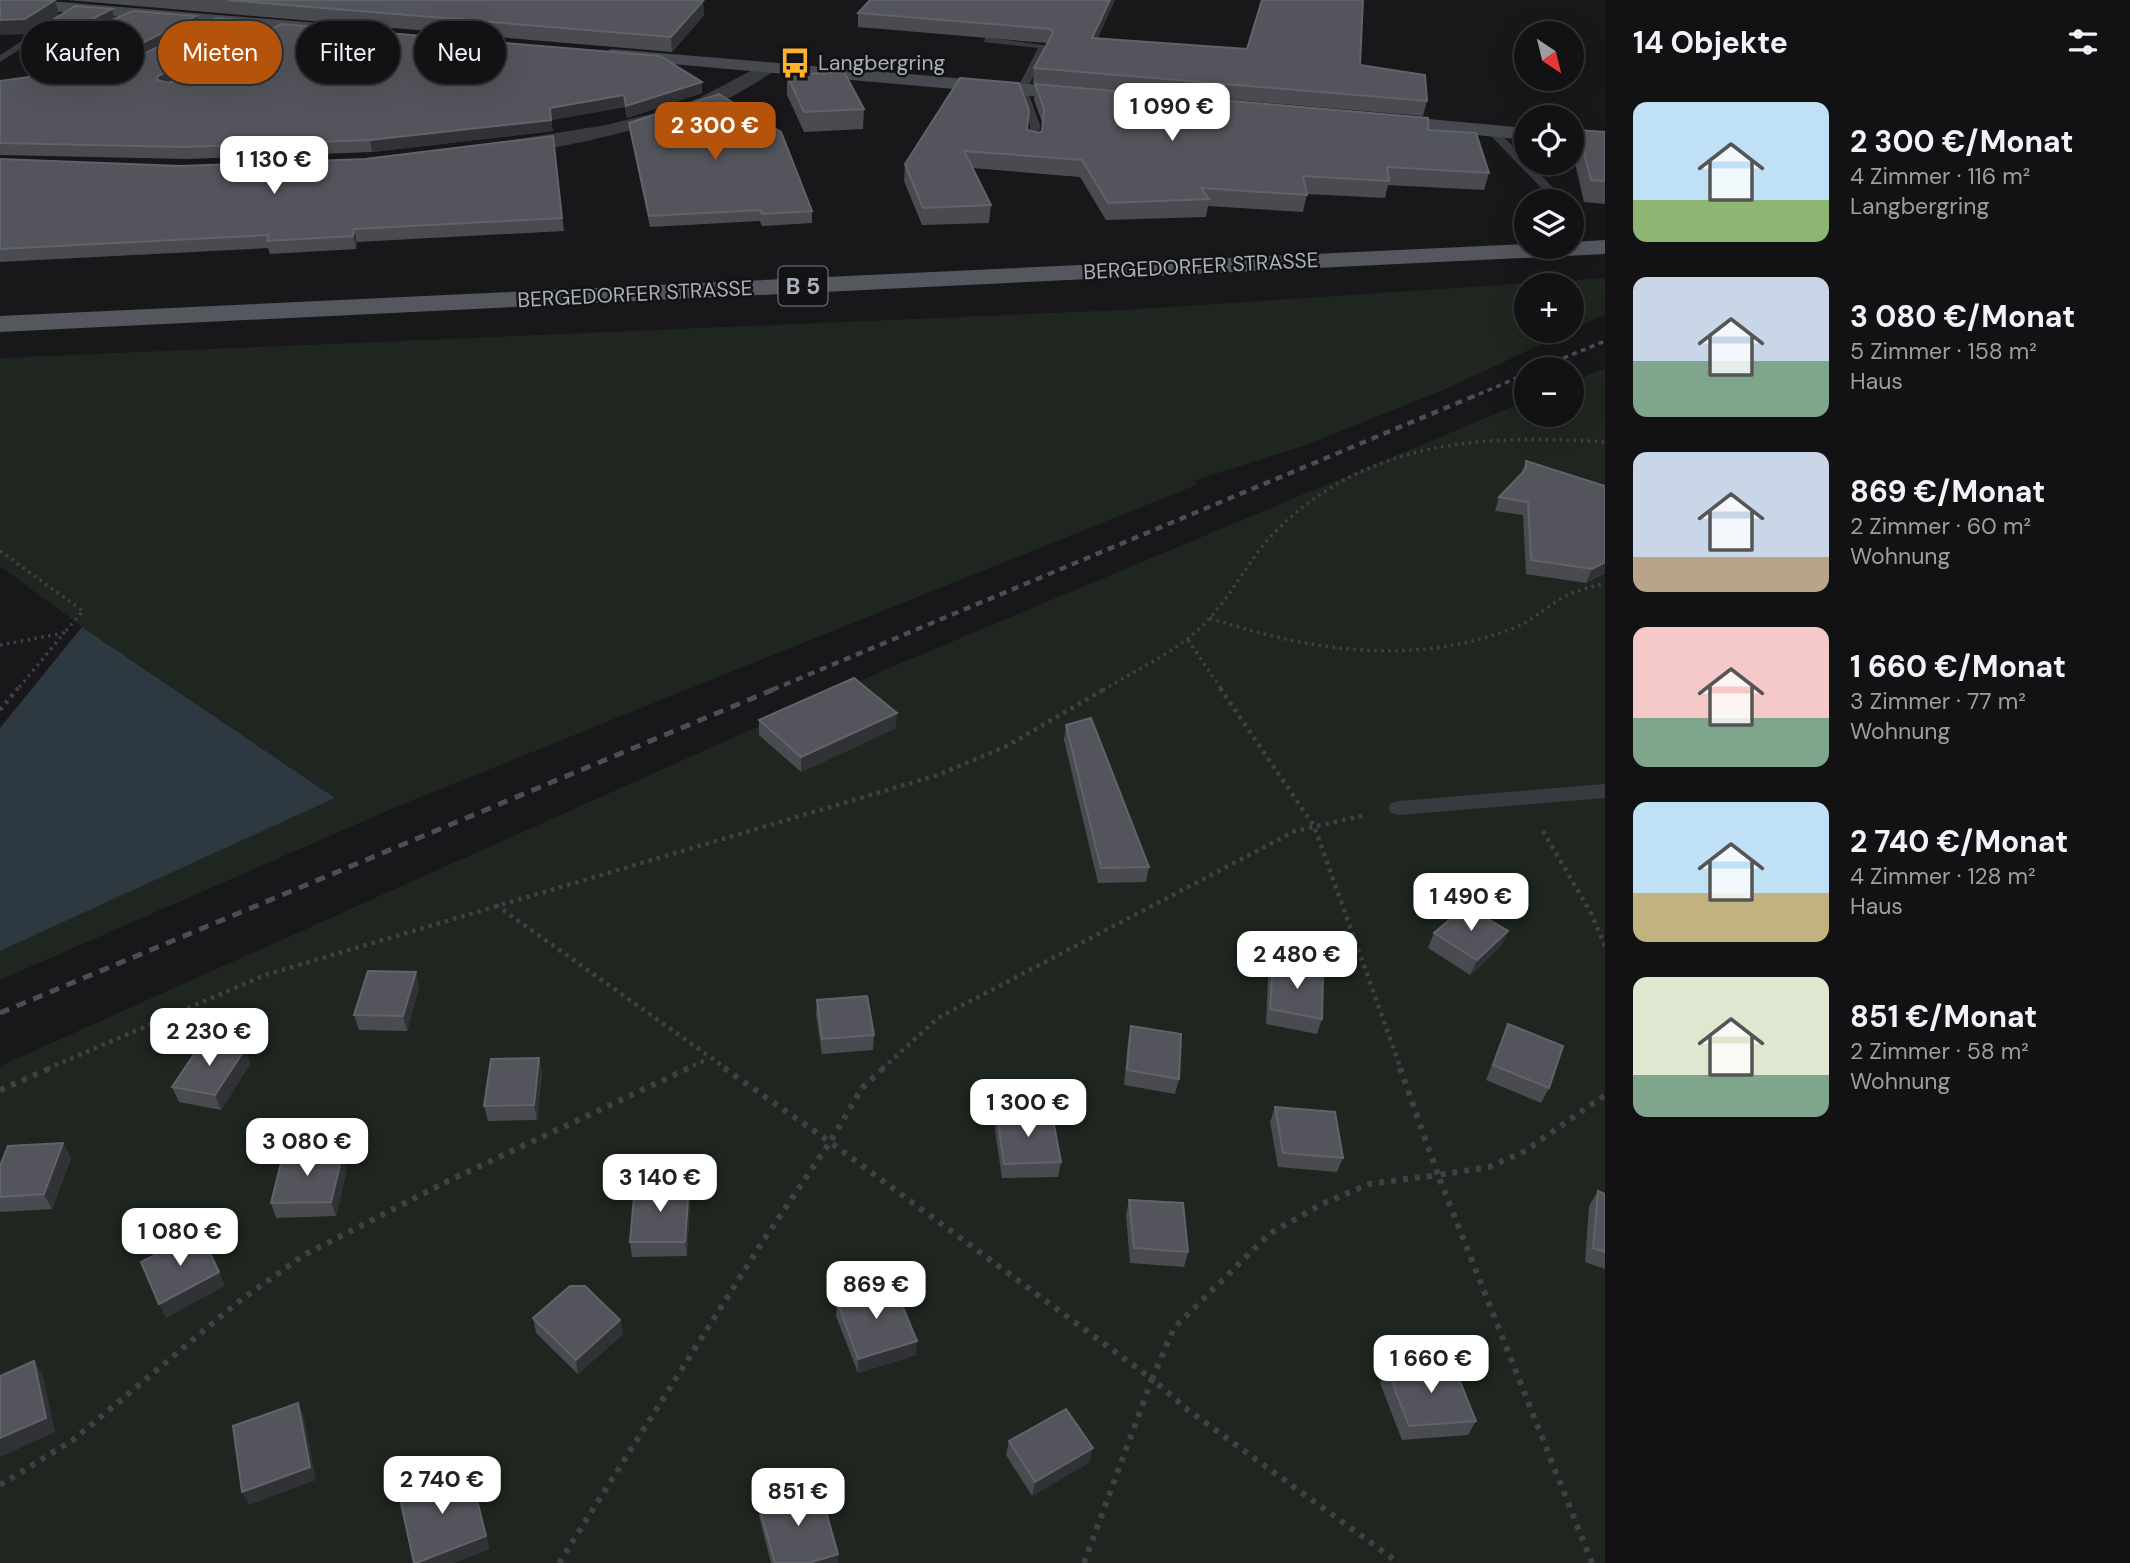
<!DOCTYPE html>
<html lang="de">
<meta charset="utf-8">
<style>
:root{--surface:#121214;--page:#1f2022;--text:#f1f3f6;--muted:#9c9ea0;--line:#313234;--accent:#b45309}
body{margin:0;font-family:"DM Sans",sans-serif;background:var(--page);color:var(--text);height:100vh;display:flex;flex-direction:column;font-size:26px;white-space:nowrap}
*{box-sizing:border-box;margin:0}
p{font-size:23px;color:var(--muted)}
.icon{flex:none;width:38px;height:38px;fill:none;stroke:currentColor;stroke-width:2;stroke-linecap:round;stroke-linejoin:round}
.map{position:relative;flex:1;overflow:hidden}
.sheet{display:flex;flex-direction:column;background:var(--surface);width:525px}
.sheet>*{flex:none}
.top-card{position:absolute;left:21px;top:21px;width:665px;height:63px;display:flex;gap:14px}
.needle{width:46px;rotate:145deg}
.tools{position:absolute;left:1514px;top:21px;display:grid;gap:14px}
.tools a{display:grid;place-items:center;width:70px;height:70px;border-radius:50%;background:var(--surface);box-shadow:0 7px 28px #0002,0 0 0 2px var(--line);font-size:35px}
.price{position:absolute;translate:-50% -60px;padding:0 16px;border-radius:14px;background:#fff;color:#222;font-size:23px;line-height:46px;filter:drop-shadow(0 2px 4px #0008)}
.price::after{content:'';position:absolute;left:50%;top:42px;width:21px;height:16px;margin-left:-10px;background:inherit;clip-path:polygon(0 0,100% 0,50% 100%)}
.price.active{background:var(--accent);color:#fff}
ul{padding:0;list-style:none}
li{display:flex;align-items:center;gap:21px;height:175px;padding:0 28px}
li span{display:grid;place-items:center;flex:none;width:196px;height:140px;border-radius:14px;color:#555}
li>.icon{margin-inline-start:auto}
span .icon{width:84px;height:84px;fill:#fffc;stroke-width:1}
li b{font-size:30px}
h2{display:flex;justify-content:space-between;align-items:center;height:84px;padding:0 28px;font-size:30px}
.tag{padding:0 24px;border-radius:32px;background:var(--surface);box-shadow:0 7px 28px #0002,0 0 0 2px var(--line);font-size:24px;line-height:63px}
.tag.active{background:var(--accent);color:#fff}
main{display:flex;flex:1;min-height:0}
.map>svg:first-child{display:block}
.green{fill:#1e261f}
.water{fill:#2d3840}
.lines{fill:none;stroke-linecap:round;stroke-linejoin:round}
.path-far2{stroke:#3f4147;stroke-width:3.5;stroke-dasharray:2.5 4.5;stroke-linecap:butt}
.path-far1{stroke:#3f4147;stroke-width:4.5;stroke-dasharray:3.5 5;stroke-linecap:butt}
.path{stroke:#3f4147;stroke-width:6;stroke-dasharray:5 7;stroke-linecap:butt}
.lane{fill:#393a40;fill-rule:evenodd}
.street{fill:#393a40;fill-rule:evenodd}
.secondary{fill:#474950;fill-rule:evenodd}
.primary{fill:#55575f;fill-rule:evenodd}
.rail-far2{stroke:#4c4e55;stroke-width:3.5;stroke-dasharray:5 4.5;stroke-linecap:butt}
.rail-far1{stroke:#4c4e55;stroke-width:4.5;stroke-dasharray:7 6;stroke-linecap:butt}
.rail{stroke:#4c4e55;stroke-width:5;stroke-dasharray:10 8;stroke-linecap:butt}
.wall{fill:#494b50}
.shaded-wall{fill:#313236}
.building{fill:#54555c;stroke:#61636a;stroke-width:2}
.labels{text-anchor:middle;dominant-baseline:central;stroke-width:5;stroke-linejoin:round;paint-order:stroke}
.far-poi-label{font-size:21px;fill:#a9afbb;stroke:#131316;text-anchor:start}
.far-street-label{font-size:21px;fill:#a9afbb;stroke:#131316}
.shield{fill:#131316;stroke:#7c808a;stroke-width:2}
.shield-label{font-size:23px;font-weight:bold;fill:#a9afbb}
</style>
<main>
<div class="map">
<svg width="1605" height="1563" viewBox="0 0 1605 1563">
<rect width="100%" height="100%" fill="#18181b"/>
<g class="green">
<path d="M1605 278V314L1572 330V285H1526V331H1570L1448 388 1309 444 1196 480V485L403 804 0 980V951L335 798 82 627 0 566V358L1124 310Z"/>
<path d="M1605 368V1563H0V1066L882 671 1526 401V415H1572V382Z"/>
</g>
<path class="water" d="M82 627 335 798 0 951V728Z"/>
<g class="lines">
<g class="path-far2">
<path d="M0 551 83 611 64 633"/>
<path d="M1210 618C1310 651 1413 667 1514 628 1531 621 1544 609 1560 599 1574 591 1589 588 1605 583"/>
<path d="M1188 640 1222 690"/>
<path d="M0 645 64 633 17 690"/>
<path d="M1103 690C1139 668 1181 650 1209 619 1233 593 1249 559 1273 534 1365 440 1482 434 1605 442"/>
</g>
<g class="path-far1">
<path d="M1220 688 1314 826 1401 1069"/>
<path d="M0 710 18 688"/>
<path d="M1543 831 1591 913 1605 946"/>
<path d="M496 905 727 1069"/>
<path d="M47 1069 265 975 938 775 1007 746 1106 688"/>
<path d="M685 1069 708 1059"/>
<path d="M882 1069 938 1018 1295 831 1366 815"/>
</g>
<g class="path">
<path d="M724 1068 830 1142 862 1088 884 1068"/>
<path d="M0 1090 51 1068"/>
<path d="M0 1485 73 1440 238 1302 304 1255 448 1181 689 1068"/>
<path d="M559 1563 761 1244 830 1142 1152 1379 1174 1328 1269 1234 1320 1205 1369 1184 1438 1175 1400 1068"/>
<path d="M1084 1563 1152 1379 1188 1410 1399 1563"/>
<path d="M1592 1563 1438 1175 1489 1167 1525 1151 1605 1095"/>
</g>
<g class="lane">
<path d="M72 9 80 11 0 62V55Z"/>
<path d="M986 37 1049 46 1027 89 1040 125 1038 147 1028 145 1030 125 1017 89 1038 48 983 42Z"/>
<path d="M1488 129H1496L1566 201H1554L1488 133Z"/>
<path d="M1605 784V798L1399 815 1391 813 1388 808 1391 803 1399 801Z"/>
</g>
<path class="street" d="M768 62 777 67 774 71C755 84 735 96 714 105 687 117 505 168 491 148L501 142 606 125 667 110 699 98Z"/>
<g class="secondary">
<path d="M36 0 331 24 340 29 331 34 36 10 0 11V1Z"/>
<path d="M611 49 1088 89 1097 95 1088 101 605 58 602 54Z"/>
<path d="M1375 114 1526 128V140L1368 124 1365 120Z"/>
<path d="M1572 132 1605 134V146L1572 144Z"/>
</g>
<path class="primary" d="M1605 240V254L0 332V316L1526 244V247H1572V242Z"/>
<g class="rail-far2">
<path d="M1537 369 1605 341"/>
<path d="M1470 398 1526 374"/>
</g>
<path class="rail-far1" d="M772 690 1474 396"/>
<path class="rail" d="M0 1013 777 688"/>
</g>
<g class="wall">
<path d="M67 0H695L703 1 704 15 672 52Z"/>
<path d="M870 0H1115L1097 39 1360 65 1427 101 1423 116 1033 83 1034 68 1047 43 858 27V13Z"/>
<path d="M196 16 199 27 261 22 264 32 702 82V93L627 118 625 107 551 120 553 131 372 152 187 159 0 155V81L65 72 61 32H52L114 19Z"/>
<path d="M787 75 864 109 863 129 804 132 787 95Z"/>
<path d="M1035 84 1428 130 1489 173 1484 190 1388 185 1385 198 1307 194 1303 212 1208 206 1206 217 1106 220 1080 177 972 168 991 205 989 223 922 225 904 181 905 164 1027 130 1039 133 1042 131 1043 125 1034 100Z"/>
<path d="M629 123 812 211V223L762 226 760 221 650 227 630 133Z"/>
<path d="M1578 130 1605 132V204L1584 202 1572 150Z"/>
<path d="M553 136 564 231 357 242 356 249 270 254 268 248 0 262V159L181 166 365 159Z"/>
<path d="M1526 461 1605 486V573L1586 583 1526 574 1523 515 1495 511 1499 497 1521 474Z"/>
<path d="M759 720 896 728 801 772 759 735Z"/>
<path d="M1066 725 1149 867 1146 882 1098 883 1064 740Z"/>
<path d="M1434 933 1502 945 1470 975 1428 948Z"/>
<path d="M1273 963 1322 1019 1317 1034 1266 1024 1268 977Z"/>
<path d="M419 987 407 1031 359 1030 354 1015Z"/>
<path d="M817 1000 874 1035 873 1050 822 1054 816 1015Z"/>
<path d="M1508 1024 1549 1088 1541 1103 1486 1080Z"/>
<path d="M1131 1026 1179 1079 1175 1094 1124 1085 1128 1041Z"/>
<path d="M245 1049 250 1064 221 1110 179 1102 172 1087Z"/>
<path d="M539 1058 542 1073 537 1120 488 1121 484 1106Z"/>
<path d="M1275 1107 1343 1158 1337 1172 1278 1167 1270 1122Z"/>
<path d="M997 1115 1061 1162 1058 1177 1002 1178 995 1130Z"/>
<path d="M63 1143 71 1158 52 1209 0 1212V1166Z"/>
<path d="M347 1168 336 1216 276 1218 271 1203Z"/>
<path d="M689 1185 690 1200 687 1256 632 1257 630 1242Z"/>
<path d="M1598 1191 1605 1194V1269L1585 1262 1589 1206Z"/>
<path d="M1129 1200 1188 1252 1184 1267 1130 1263 1126 1215Z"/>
<path d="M837 1301 916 1355 858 1373 836 1316Z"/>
<path d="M533 1318 620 1320 623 1334 578 1374 536 1333Z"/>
<path d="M1387 1369 1476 1421 1468 1435 1402 1440 1380 1383Z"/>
<path d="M1009 1441 1090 1462 1032 1496 1006 1455Z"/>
<path d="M758 1503 838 1563H771L759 1516Z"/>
</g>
<g class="shaded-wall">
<path d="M55 0 59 15 29 34 0 35V20Z"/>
<path d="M1110 0H1115L1090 53 1092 38Z"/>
<path d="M703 1 704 15 672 52 671 37Z"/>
<path d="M112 9 114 19 87 33 84 23Z"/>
<path d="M196 16 199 27 74 90 71 79Z"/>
<path d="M60 21 63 32H52L49 22Z"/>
<path d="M261 22 264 32 161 88 157 80 158 76Z"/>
<path d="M702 82V93L627 118 626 106Z"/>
<path d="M624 95 625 107 551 120 553 131 372 152 370 140Z"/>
<path d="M354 229 357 242 356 249 353 236Z"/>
<path d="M1605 562V573L1586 583 1592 569Z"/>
<path d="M897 713 896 728 801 772V757Z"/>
<path d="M1508 931 1502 945 1470 975 1477 960Z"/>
<path d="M416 972 419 987 407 1031 403 1016Z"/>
<path d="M245 1049 250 1064 221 1110 215 1095Z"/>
<path d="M539 1058 542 1073 537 1120 534 1105Z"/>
<path d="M63 1143 71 1158 52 1209 44 1194Z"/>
<path d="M343 1153 347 1168 336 1216 331 1202Z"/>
<path d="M689 1185 690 1200 687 1256 685 1242Z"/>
<path d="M219 1272 225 1286 166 1318 159 1304Z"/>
<path d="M620 1320 623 1334 578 1374 576 1360Z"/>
<path d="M917 1341 916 1355 858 1373V1359Z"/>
<path d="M34 1361 43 1375 55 1432 0 1457V1438Z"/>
<path d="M298 1403 304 1417 316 1480 249 1505 242 1492Z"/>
<path d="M1093 1448 1090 1462 1032 1496 1035 1482Z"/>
<path d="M469 1468 490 1549 454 1563H416Z"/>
<path d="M838 1554V1563H809Z"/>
</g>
<g class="building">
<path d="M0 0H55L25 19 0 20Z"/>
<path d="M228 0H695L703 1 671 37Z"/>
<path d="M870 0H1110L1092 38 1247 49 1262 0H1363L1360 65 1425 75 1427 101 1034 68 1053 33 1051 29 858 13Z"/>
<path d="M75 6 112 9 84 23 93 28 133 11 196 16 71 79 82 84 217 18 261 22 158 76 157 80 169 83 281 24 660 56 702 82 626 106 624 95 550 108 551 120 370 140 184 147 0 143V81L65 72 60 21 49 22Z"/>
<path d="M844 72 864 109 804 112 787 75Z"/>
<path d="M960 78 1019 83 1029 110 1027 130 1039 133 1042 131 1044 109 1035 84 1428 118V130L1476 133 1489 173 1387 167 1389 181 1303 176 1307 195 1201 188 1209 199 1108 203 1082 160 964 151 991 205 923 208 905 164Z"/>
<path d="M719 94 781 132 812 211 762 214 760 210 649 216 629 123Z"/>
<path d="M1578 130 1605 132V181L1591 180Z"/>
<path d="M553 136 562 218 354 229 353 236 267 241 269 235 0 249V159L181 166 365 159Z"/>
<path d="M1526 461 1605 486V562L1592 569 1531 560 1528 502 1499 497 1526 469Z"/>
<path d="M854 678 897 713 801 757 759 720Z"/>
<path d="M1091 718 1149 867 1101 868 1066 725Z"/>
<path d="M1466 906 1508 931 1477 960 1434 933Z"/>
<path d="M1273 963 1323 972 1322 1019 1270 1009Z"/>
<path d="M368 971 416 972 403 1016 354 1015Z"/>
<path d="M867 996 874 1035 822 1039 817 1000Z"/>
<path d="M1508 1024 1563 1046 1549 1088 1493 1065Z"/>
<path d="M1131 1026 1181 1034 1179 1079 1127 1070Z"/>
<path d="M203 1041 245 1049 215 1095 172 1087Z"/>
<path d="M539 1058 534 1105 484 1106 491 1059Z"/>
<path d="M1275 1107 1335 1112 1343 1158 1283 1153Z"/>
<path d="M1052 1114 1061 1162 1004 1164 997 1115Z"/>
<path d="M63 1143 44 1194 0 1197V1166L8 1146Z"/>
<path d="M343 1153 331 1202 271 1203 283 1155Z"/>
<path d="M635 1185H689L685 1242H630Z"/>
<path d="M1598 1191 1605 1194V1252L1593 1248Z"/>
<path d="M1129 1200 1183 1203 1188 1252 1134 1248Z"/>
<path d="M200 1232 219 1272 159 1304 141 1262Z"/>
<path d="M893 1283 917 1341 858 1359 837 1301Z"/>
<path d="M570 1286H585L620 1320 576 1360 533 1318Z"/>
<path d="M34 1361 46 1418 0 1438V1376Z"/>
<path d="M1453 1364 1476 1421 1409 1426 1387 1369Z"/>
<path d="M298 1403 310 1467 242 1492 233 1426Z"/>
<path d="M1066 1409 1093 1448 1035 1482 1009 1441Z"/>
<path d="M469 1468 486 1536 416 1563H414L399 1494Z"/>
<path d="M819 1487 838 1554 809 1563H775L758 1503Z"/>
</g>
<defs>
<g id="bus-bare" transform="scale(2.415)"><path d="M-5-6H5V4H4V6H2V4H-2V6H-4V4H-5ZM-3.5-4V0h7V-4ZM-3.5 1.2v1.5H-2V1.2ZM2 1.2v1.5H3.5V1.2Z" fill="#ffb22c" stroke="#131316" stroke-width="2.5" paint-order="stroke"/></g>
</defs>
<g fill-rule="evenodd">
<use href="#bus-bare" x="795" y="63"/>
</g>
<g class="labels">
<g class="far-poi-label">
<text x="818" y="63">Langbergring</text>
</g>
<g class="far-street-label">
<text transform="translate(1201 266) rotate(-3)">BERGEDORFER STRASSE</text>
<text transform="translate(635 294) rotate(-3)">BERGEDORFER STRASSE</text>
</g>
<rect class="shield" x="778.5" y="266.5" width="49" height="39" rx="5"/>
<g class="shield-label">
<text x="803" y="286">B 5</text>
</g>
</g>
</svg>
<div class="tools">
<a><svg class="needle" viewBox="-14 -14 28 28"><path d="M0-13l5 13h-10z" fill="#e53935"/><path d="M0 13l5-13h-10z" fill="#9c9ea0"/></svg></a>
<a><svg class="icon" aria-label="locate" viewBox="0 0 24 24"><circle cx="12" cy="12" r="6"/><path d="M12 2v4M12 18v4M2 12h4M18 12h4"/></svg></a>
<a><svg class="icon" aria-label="layers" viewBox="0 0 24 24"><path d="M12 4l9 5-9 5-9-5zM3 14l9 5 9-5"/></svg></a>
<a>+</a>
<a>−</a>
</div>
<b class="price" style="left:1172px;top:143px">1 090 €</b>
<b class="price active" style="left:715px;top:162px">2 300 €</b>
<b class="price" style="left:274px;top:196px">1 130 €</b>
<b class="price" style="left:1471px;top:933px">1 490 €</b>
<b class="price" style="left:1297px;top:991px">2 480 €</b>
<b class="price" style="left:209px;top:1068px">2 230 €</b>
<b class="price" style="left:1028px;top:1139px">1 300 €</b>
<b class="price" style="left:307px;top:1178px">3 080 €</b>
<b class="price" style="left:660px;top:1214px">3 140 €</b>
<b class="price" style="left:180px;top:1268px">1 080 €</b>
<b class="price" style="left:876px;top:1321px">869 €</b>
<b class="price" style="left:1431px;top:1395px">1 660 €</b>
<b class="price" style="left:442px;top:1516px">2 740 €</b>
<b class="price" style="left:798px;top:1528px">851 €</b>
<div class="top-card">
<a class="tag">Kaufen</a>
<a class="tag active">Mieten</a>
<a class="tag">Filter</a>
<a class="tag">Neu</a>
</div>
</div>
<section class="sheet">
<h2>14 Objekte<svg class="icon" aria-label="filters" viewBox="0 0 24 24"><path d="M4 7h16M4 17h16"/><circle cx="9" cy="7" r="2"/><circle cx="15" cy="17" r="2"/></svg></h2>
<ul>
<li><span style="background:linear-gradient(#bfe0f5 70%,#8fb573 0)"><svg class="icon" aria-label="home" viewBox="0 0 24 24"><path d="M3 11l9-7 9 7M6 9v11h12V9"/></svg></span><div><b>2 300 €/Monat</b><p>4 Zimmer · 116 m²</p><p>Langbergring</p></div></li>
<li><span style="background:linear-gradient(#c9d6e8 60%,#7fa58c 0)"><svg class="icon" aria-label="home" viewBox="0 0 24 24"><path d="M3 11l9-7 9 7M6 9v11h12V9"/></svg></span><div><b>3 080 €/Monat</b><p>5 Zimmer · 158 m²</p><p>Haus</p></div></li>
<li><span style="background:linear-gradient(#c9d6e8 75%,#b9a48a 0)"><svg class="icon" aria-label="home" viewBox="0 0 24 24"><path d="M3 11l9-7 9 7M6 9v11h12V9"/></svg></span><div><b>869 €/Monat</b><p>2 Zimmer · 60 m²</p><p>Wohnung</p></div></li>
<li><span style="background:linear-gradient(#f6c9c9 65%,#7fa58c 0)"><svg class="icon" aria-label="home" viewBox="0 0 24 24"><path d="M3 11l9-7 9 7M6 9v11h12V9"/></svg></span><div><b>1 660 €/Monat</b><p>3 Zimmer · 77 m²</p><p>Wohnung</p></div></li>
<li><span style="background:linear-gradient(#bfe0f5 65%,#c2b280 0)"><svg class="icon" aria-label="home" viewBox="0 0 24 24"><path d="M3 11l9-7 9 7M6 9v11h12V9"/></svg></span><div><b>2 740 €/Monat</b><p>4 Zimmer · 128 m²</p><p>Haus</p></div></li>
<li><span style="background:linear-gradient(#dfe7d0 70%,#7fa58c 0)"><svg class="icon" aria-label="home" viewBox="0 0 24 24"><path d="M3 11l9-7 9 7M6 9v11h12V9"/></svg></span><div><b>851 €/Monat</b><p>2 Zimmer · 58 m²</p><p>Wohnung</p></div></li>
</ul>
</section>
</main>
